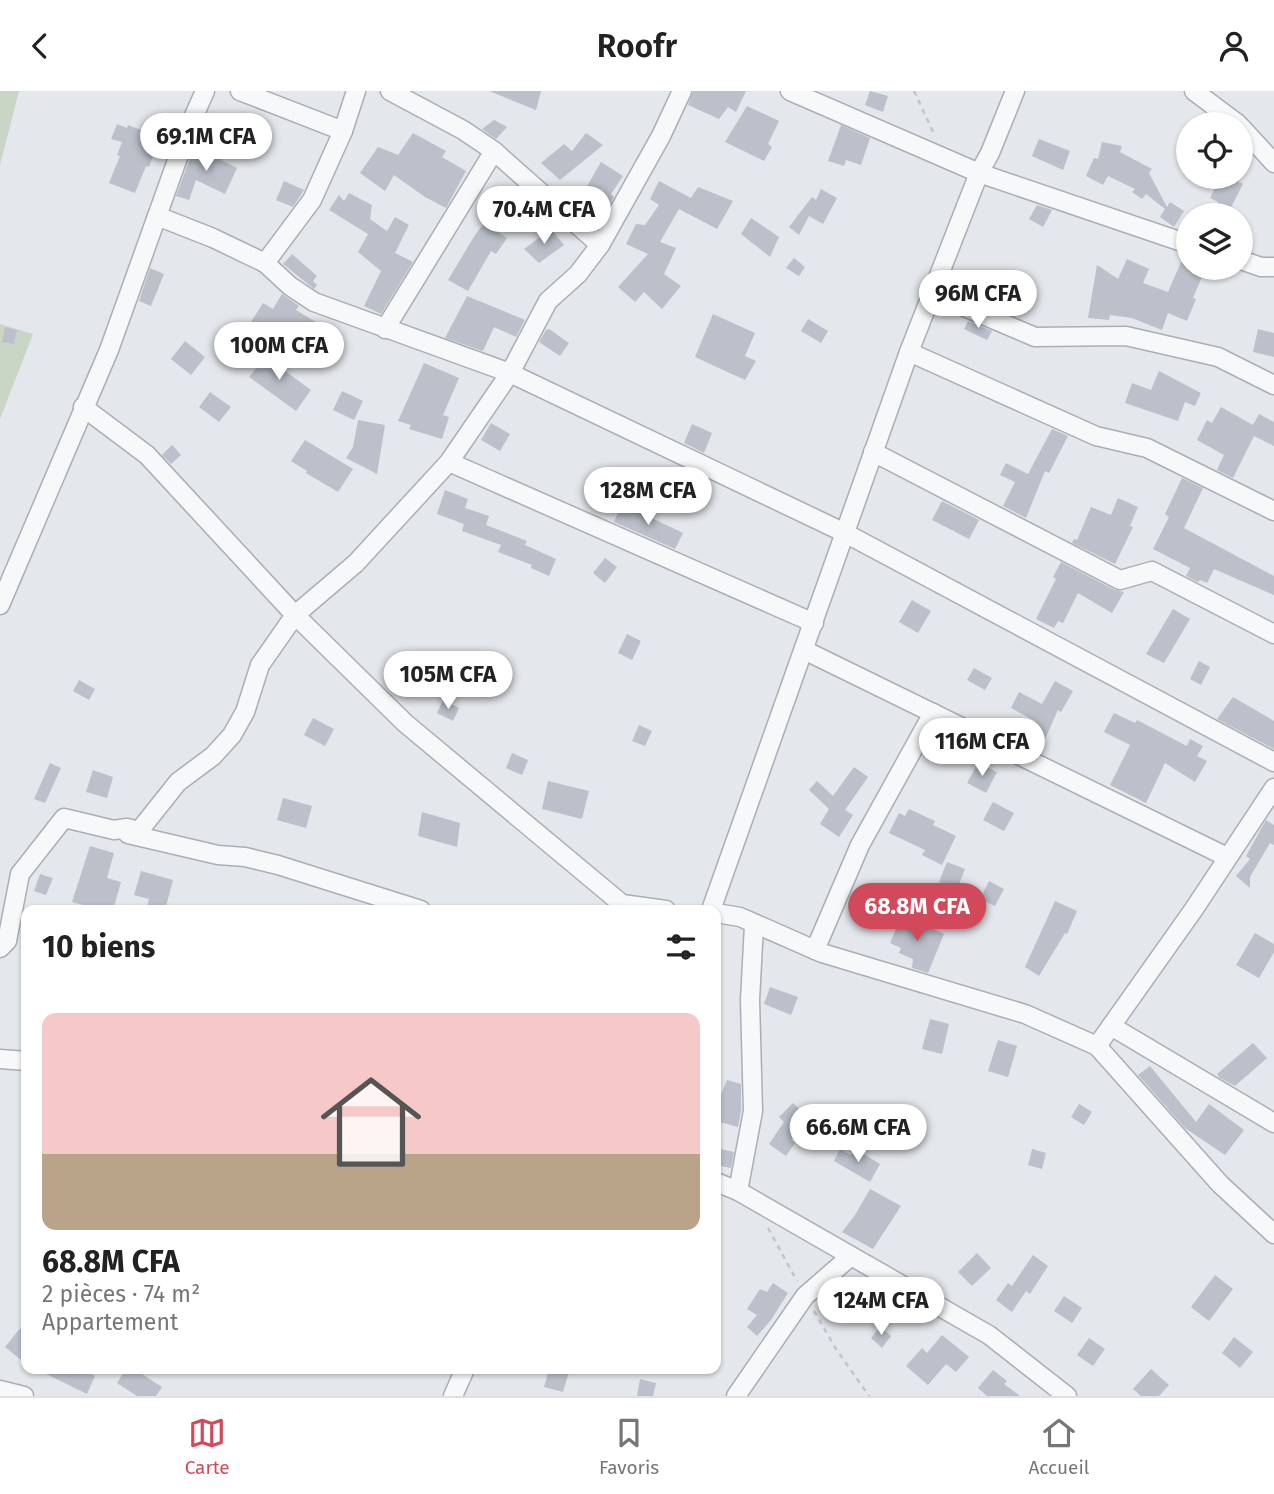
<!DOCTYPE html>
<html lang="fr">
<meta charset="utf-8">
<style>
:root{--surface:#fff;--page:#f6f6f6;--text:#222;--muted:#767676;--line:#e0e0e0;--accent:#d1495b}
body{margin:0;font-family:"Fira Sans",sans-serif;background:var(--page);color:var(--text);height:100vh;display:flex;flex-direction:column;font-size:26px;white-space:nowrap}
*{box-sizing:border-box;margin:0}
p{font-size:23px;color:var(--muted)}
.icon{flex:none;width:38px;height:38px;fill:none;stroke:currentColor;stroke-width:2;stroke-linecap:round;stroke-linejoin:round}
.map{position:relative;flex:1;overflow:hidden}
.panel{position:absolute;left:21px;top:814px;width:700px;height:469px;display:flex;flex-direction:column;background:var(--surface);border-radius:14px;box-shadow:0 2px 5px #0004}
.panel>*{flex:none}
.tools{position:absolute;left:1176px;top:21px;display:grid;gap:14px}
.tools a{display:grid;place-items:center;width:77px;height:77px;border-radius:50%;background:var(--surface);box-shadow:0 2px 5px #0004;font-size:35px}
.price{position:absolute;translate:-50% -60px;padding:0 16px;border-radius:24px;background:#fff;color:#222;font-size:23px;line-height:46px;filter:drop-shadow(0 2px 4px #0008)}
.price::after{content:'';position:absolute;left:50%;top:42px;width:21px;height:16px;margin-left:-10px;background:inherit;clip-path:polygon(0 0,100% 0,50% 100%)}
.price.current{background:var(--accent);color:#fff}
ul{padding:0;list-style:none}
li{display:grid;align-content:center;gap:14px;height:371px;padding:0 21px}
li+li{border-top:2px solid var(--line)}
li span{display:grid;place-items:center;height:217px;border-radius:14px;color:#555}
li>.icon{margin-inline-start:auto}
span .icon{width:126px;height:126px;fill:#fffc;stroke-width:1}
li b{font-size:30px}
h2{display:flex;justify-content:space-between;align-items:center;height:84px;padding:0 21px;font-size:30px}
header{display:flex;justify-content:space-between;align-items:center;height:91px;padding:0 21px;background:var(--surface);font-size:32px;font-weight:600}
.tab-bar{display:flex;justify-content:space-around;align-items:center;height:98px;border-top:2px solid var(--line);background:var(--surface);font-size:19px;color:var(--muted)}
.tab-bar a{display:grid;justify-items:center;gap:4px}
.tab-bar .current{color:var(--accent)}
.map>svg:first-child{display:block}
.green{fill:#c9d6c5}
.building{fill:#bbc0ca}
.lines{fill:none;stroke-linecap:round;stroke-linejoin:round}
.minor-casing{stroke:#a9aeb7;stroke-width:21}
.path{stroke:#c2c5cb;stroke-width:2.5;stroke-dasharray:5 5;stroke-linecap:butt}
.minor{stroke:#f7f8fa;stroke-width:18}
</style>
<header><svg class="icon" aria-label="back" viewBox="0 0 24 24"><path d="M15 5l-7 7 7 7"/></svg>Roofr<svg class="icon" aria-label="person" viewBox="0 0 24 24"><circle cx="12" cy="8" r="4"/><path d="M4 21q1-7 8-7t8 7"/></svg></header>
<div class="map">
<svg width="1274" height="1305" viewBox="0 0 1274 1305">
<rect width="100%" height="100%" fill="#e4e7ec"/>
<g class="green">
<path d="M0 0H19L0 74Z"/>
<path d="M0 233 33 243 0 328Z"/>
</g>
<g class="building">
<path d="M489 0H541L536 19Z"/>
<path d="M693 0H746L736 21 728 16 719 28 688 14Z"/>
<path d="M870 0 888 5 883 21 865 14Z"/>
<path d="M747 15 779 30 768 53 772 56 764 70 725 51Z"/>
<path d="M494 29 507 36 496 48 482 38Z"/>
<path d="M117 33 127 37 128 34 160 46 149 76 146 75 135 102 109 92 120 65 117 64 122 51 111 48Z"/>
<path d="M841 34 870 47 861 74 846 69 844 75 828 70Z"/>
<path d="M413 42 446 60 442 66 466 80 446 117 425 106 394 84 385 100 360 82 378 56 398 64Z"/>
<path d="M586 42 603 54 560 89 541 72 564 53 572 60Z"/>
<path d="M1039 48 1070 60 1063 79 1032 65Z"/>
<path d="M1102 51 1122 55 1120 61 1152 78 1149 82 1167 116 1170 111 1184 120 1174 136 1160 126 1165 118 1146 103 1142 108 1132 101 1135 98 1108 85 1103 94 1086 85 1094 67 1098 68Z"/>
<path d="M195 54 223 66 221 69 237 77 225 103 196 89 189 109 176 105Z"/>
<path d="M601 71 623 85 611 103 614 106 605 121 579 109Z"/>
<path d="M1220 86H1228L1243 93 1227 124H1211L1218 111 1210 107Z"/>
<path d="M284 90 304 99 293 116 276 109Z"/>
<path d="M659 90 691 107 698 96 733 110 717 138 679 118 660 151 676 157 664 183 681 195 662 218 644 201 635 211 618 196 648 163 626 153 636 133 645 134 659 114 650 108Z"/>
<path d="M821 98 837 107 823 133 809 125 799 144 789 136 812 106 816 109Z"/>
<path d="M349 102 372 114 370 128 387 140 395 126 409 134 395 162 413 171 381 223 364 215 381 180 358 161 368 143 329 119 339 104 344 110Z"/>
<path d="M1037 114 1052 119 1043 136 1029 128Z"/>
<path d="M751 127 779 146 770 166 741 143Z"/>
<path d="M484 132 507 147 496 163 491 160 468 200 448 189 475 144Z"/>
<path d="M551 138 564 154 539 172 524 158Z"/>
<path d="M292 163 317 185 313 190 317 194 314 198 283 173Z"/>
<path d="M794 167 805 176 799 185 786 177Z"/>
<path d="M1127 168 1149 178 1143 192 1168 201 1181 171 1188 174V177L1204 181 1193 207 1196 208 1187 230 1168 222 1162 239 1132 227 1110 224 1109 229 1088 227 1097 174 1118 188Z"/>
<path d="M150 177 164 183 151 215 139 210Z"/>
<path d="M999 182 1017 191 1010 205 992 196Z"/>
<path d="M282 203 299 215 296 219 337 244 319 273 251 231 263 212 273 218Z"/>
<path d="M467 205 525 229 516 246 494 236 483 260 445 247Z"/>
<path d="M713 223 755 242 745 265 756 270 745 289 695 266Z"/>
<path d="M808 228 828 240 821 252 801 240Z"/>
<path d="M968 230 992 240 987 249 964 238Z"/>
<path d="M5 236 17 239 14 253 2 251Z"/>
<path d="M549 238 569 252 560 265 539 251 546 239Z"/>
<path d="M1258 238 1274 242V266L1253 261Z"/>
<path d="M185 250 205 266 191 284 171 268Z"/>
<path d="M259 261 311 299 296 320 249 286 257 276 251 272Z"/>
<path d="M424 272 459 287 443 324 449 326 442 348 409 338 411 334 398 330Z"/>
<path d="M1159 280 1201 302 1195 315 1185 311 1178 330 1125 312 1132 292 1151 299Z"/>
<path d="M342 300 363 310 354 329 333 319Z"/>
<path d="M210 301 231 316 219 331 199 316Z"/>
<path d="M1221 316 1253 334 1259 323 1274 331V355L1254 345 1233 387 1217 379 1224 364 1197 349 1207 329 1212 332Z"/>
<path d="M358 329 385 334 377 383 346 367 353 356Z"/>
<path d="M491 332 510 343 500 360 481 349Z"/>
<path d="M692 333 712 342 704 362 684 352Z"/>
<path d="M1052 338 1068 345 1049 382 1045 380 1026 427 1003 415 1015 391 1000 384 1006 372 1028 383Z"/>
<path d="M305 349 353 378 338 401 306 382 307 380 291 370Z"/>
<path d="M172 354 181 364 171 373 162 364Z"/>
<path d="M1182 387 1203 397 1184 437 1274 485V504L1214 478 1207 492 1200 489 1198 491 1186 485 1190 477 1153 458 1169 426 1165 423Z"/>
<path d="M445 399 468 408 465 417 489 425 486 434 527 450 525 454 556 468 549 485 531 477 532 474 498 461 501 454 462 440 464 433 437 423Z"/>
<path d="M1118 407 1138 416 1130 435 1133 436 1115 473 1072 452 1074 448 1077 449 1091 416 1111 424Z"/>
<path d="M942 410 979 429 969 448 932 429Z"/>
<path d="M622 413 683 442 675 458 614 431Z"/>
<path d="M605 467 617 476 605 492 593 482Z"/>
<path d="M1061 471 1115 499 1124 501 1112 522 1078 502 1063 532 1058 530 1054 537 1036 528 1056 488 1053 486Z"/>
<path d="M912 509 931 520 918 542 899 531Z"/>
<path d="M1173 518 1190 528 1164 572 1146 563Z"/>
<path d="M627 543 641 550 632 569 618 562Z"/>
<path d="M1199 570 1210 576 1201 594 1190 588Z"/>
<path d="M495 572 510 579 503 594 488 586Z"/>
<path d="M974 577 992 587 985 599 967 589Z"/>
<path d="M79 589 95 598 89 609 73 600Z"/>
<path d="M1055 590 1073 600 1061 621 1058 619 1044 650 1029 643 1035 630 1011 617 1019 601 1042 613Z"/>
<path d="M1233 606 1274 630V658L1217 628Z"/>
<path d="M443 609 459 617 453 630 437 622Z"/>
<path d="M1114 622 1135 632 1137 629 1187 655 1190 648 1203 655 1197 665 1207 670 1195 691 1165 672 1146 712 1110 694 1130 654 1104 641Z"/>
<path d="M313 627 334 638 325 655 304 644Z"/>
<path d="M639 634 652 640 645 655 632 650Z"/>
<path d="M512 662 528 669 522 684 506 677Z"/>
<path d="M50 672 61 677 45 712 34 708Z"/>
<path d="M978 672 997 681 986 702 967 692Z"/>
<path d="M854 676 868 686 845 719 853 724 839 746 820 733 829 718 809 699 817 690 833 705Z"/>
<path d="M93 679 113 686 107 707 86 701Z"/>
<path d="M548 690 589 700 582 728 542 718Z"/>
<path d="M283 707 312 715 306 737 277 729Z"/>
<path d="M993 711 1014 722 1004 740 983 729Z"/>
<path d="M909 718 935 730 933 734 956 745 942 774 922 764 925 759 889 742 899 722 905 725Z"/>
<path d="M422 721 460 732 457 756 418 745Z"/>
<path d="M1266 729 1274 734V754L1270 752 1250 786V797L1236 785 1250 768 1246 765Z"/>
<path d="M90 755 114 762 107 787 121 791 113 819H101L72 811Z"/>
<path d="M947 771 965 778 957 798 939 791Z"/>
<path d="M141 780 173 789 165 819H146L149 808 134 804Z"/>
<path d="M40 783 53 787 46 804 34 800Z"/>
<path d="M989 790 1004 798 995 815 980 808Z"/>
<path d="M877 792 897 800 889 821 869 813Z"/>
<path d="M956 804 977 810 971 835 949 830Z"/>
<path d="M1055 810 1077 820 1067 843 1065 842 1039 885 1025 876Z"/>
<path d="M902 824 944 843 928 882 912 877 913 868 899 862 901 857 890 852Z"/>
<path d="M1255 842 1274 853V861L1259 887 1236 874Z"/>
<path d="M770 896 798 906 791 924 764 913Z"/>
<path d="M930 928 949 933 942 963 922 958Z"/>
<path d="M998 949 1017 955 1008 986 988 980Z"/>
<path d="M1253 952 1267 967 1235 995 1220 987 1217 983Z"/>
<path d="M1150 975 1196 1031 1209 1013 1244 1039 1225 1064 1185 1037 1138 984Z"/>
<path d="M727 989 741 993V1020L738 1036 716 1030V1016Z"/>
<path d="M793 1012 810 1028 791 1049 795 1052 786 1065 769 1053 784 1031 779 1026Z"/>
<path d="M1079 1013 1092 1021 1084 1034 1071 1026Z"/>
<path d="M716 1057 734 1061 731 1077 716 1074Z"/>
<path d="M840 1058 851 1064 855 1058 880 1073 870 1091 834 1070Z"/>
<path d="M1032 1058 1046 1062 1042 1078 1028 1074Z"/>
<path d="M870 1098 901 1115 873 1158 842 1141 855 1124Z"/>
<path d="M977 1162 991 1177 972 1195 958 1181Z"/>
<path d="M1033 1164 1048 1175 1030 1203 1026 1200 1012 1221 996 1209 1008 1192 1012 1195Z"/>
<path d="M1215 1184 1233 1198 1209 1230 1191 1216Z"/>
<path d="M773 1192 788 1202 771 1229 757 1245 747 1236 757 1224 747 1218 760 1198 767 1201Z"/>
<path d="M1064 1205 1082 1217 1072 1232 1054 1220Z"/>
<path d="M26 1230V1273L5 1256Z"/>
<path d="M880 1236 891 1245 882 1257 871 1247Z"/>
<path d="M942 1244 969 1266 956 1281 946 1273 928 1294 906 1275 922 1257 927 1262Z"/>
<path d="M1234 1246 1253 1261 1240 1277 1222 1262Z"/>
<path d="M1089 1247 1105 1258 1093 1275 1077 1264Z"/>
<path d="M36 1278H79L95 1285 87 1303Z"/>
<path d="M126 1278H134L162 1296 156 1305H137L117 1292Z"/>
<path d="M549 1278 569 1281 563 1301 544 1296Z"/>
<path d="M1151 1278 1169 1294 1159 1305H1141L1133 1298Z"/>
<path d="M993 1279 1007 1290 1004 1293 1020 1305H987L978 1297Z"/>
<path d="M640 1288 656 1292 653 1305H637Z"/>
</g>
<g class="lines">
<g class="minor-casing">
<g id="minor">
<path d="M240 0 343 40 312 109 265 172 290 195 314 211 510 282 845 442 1274 671"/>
<path d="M390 0 463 39 494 60 600 154"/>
<path d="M790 0 979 82 1188 153"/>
<path d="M1194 0 1238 33"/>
<path d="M1241 36 1274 72"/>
<path d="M343 40 356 0"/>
<path d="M157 125 213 147 265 172"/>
<path d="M1241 169 1261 176H1274"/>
<path d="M934 203 1035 246 1126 245 1218 266 1274 294"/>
<path d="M385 238 494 60"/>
<path d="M909 261 1096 345 1147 357 1274 420"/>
<path d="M83 316 147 364 295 524 405 632 622 813 666 819"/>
<path d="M873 361 1120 489 1152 480 1274 543"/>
<path d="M449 371 814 532"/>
<path d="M0 514 109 259 189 36 205 0"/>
<path d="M804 559 1227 766"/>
<path d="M128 743 218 764 245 766 278 774 421 819"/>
<path d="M711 819 909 261 979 82 990 62 1015 0"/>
<path d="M716 822 740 826 822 862 1025 923 1097 955 1220 1093 1274 1143"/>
<path d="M0 857 7 850 20 783 64 727 114 739 127 737 139 740 178 691 213 665 232 644 245 621 260 574 295 524 356 472 449 371 510 282 548 210 578 183 600 154 661 45 682 0"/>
<path d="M815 859 860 754 933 622"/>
<path d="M1111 935 1274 1032"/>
<path d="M1097 955 1194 818 1274 697"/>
<path d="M0 968 26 970"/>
<path d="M716 1091 738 1100 989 1244 1067 1305"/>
<path d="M738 1100 753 1020 750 909 754 834"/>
<path d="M0 1299 24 1305"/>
<path d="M453 1305 465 1278"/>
<path d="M736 1305 805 1205 851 1165"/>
</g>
</g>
<g class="path">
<path d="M914 0 935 45"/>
<path d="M768 1137 797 1190"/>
<path d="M814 1220 836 1258 869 1305"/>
</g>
<use href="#minor" class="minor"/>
</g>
</svg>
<div class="tools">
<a><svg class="icon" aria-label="locate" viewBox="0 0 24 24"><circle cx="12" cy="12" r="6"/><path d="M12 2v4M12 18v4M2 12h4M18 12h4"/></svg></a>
<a><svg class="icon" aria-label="layers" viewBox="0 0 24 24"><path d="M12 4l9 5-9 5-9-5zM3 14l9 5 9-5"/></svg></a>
</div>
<b class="price" style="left:206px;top:82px">69.1M CFA</b>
<b class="price" style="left:544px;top:155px">70.4M CFA</b>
<b class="price" style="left:978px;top:239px">96M CFA</b>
<b class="price" style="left:279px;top:291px">100M CFA</b>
<b class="price" style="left:648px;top:436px">128M CFA</b>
<b class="price" style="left:448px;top:620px">105M CFA</b>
<b class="price" style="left:982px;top:687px">116M CFA</b>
<b class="price current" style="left:917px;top:852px">68.8M CFA</b>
<b class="price" style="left:858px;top:1073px">66.6M CFA</b>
<b class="price" style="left:881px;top:1246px">124M CFA</b>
<section class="panel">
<h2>10 biens<svg class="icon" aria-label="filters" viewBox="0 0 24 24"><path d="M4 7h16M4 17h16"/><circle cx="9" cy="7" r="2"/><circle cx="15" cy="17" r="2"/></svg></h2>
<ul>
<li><span style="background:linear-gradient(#f6c9c9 65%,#b9a48a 0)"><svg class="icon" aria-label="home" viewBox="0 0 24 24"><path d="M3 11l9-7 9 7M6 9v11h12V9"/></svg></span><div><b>68.8M CFA</b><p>2 pièces · 74 m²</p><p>Appartement</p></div></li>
</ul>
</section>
</div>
<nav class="tab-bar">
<a class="current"><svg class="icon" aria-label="map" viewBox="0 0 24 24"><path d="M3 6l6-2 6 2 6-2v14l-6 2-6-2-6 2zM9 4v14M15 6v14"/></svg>Carte</a>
<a><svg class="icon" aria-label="saved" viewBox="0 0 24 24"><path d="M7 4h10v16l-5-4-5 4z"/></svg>Favoris</a>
<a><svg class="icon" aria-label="home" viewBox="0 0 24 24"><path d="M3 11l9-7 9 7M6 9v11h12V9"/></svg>Accueil</a>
</nav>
